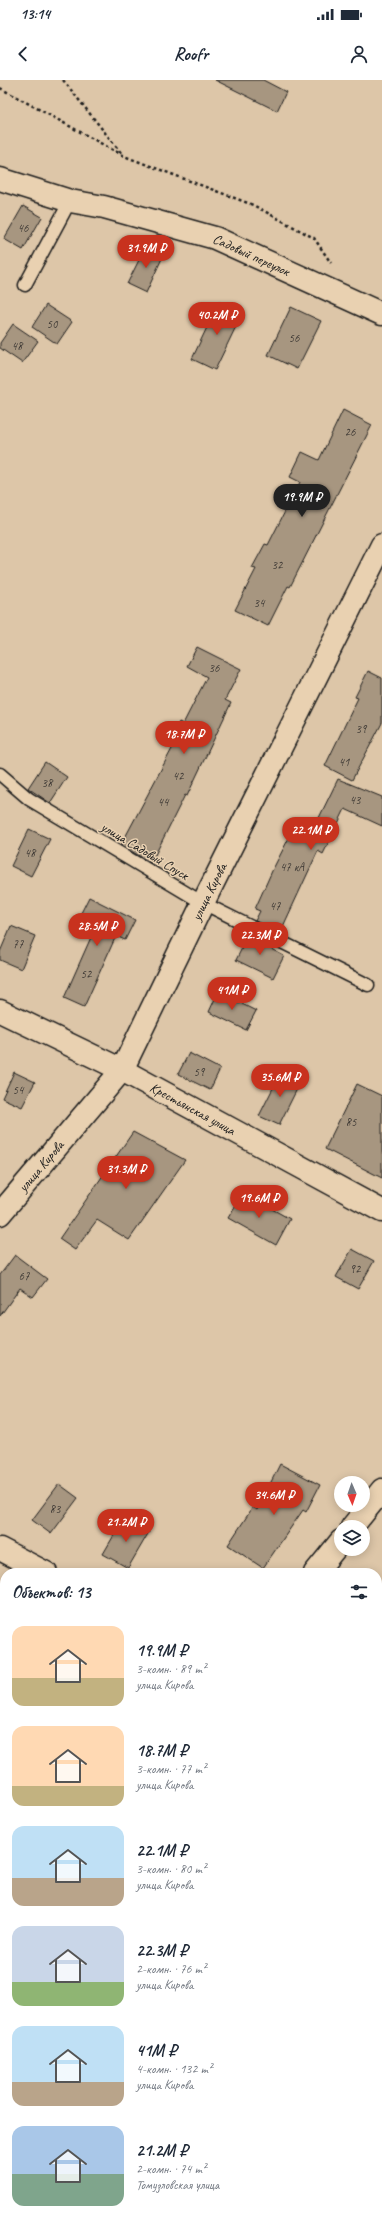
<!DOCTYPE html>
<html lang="ru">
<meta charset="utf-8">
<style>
:root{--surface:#fff;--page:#f6f6f7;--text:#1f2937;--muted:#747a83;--accent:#c8321e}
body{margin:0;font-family:Caveat,sans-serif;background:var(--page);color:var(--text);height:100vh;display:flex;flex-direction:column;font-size:15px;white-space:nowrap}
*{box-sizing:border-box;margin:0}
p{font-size:13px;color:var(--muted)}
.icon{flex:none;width:22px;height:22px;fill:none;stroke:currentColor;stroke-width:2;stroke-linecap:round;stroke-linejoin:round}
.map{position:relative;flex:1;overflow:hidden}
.panel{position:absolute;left:0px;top:1488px;width:382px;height:656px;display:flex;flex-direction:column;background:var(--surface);border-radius:16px 16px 0 0;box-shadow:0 2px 10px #0003}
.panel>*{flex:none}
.needle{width:26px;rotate:178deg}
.buttons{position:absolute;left:334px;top:1396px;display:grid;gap:8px}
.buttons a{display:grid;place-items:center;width:36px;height:36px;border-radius:50%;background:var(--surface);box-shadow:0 2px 10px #0003;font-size:20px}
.price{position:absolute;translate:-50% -34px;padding:0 9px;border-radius:14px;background:var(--accent);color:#fff;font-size:13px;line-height:26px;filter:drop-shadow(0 1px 2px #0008)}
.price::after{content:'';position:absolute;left:50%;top:24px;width:12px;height:9px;margin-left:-6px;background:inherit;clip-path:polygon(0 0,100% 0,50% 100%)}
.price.on{background:#222;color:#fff}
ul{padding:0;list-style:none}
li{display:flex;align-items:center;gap:12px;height:100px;padding:0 12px}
li span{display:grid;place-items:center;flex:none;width:112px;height:80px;border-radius:12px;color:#555}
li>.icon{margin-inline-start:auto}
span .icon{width:48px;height:48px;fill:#fffc;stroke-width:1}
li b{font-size:17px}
h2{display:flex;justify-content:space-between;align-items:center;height:48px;padding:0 12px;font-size:17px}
.status{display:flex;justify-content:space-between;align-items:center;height:28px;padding:0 20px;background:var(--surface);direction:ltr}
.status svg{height:11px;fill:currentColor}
header{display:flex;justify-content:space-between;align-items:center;height:52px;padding:0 12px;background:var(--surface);font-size:18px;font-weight:600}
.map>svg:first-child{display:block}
.building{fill:#a79680;stroke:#1c1c1c}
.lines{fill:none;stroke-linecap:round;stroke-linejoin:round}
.service-casing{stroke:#1c1c1c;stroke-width:15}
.minor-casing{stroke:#1c1c1c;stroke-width:25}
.primary-casing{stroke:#1c1c1c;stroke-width:25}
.path{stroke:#1c1c1c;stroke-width:2.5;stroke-dasharray:3 3;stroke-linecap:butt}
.service{stroke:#e9d1b1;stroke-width:12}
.minor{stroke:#e9d1b1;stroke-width:22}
.primary{stroke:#e9d1b1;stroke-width:22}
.labels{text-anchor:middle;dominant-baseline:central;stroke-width:3;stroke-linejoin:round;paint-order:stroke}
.number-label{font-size:12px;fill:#3f3a35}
.street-label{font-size:14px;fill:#1c1c1c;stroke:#e9d1b1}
</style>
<div class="status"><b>13:14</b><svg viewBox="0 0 49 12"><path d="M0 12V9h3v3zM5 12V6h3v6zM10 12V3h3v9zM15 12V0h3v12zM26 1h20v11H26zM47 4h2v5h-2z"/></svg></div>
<header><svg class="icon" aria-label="back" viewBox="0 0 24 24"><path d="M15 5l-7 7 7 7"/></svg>Roofr<svg class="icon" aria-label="person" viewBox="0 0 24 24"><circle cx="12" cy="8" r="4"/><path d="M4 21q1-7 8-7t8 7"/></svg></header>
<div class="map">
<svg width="382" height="2144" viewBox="0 0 382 2144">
<rect width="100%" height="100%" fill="#ddc6a8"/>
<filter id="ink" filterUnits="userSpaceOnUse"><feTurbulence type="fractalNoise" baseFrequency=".025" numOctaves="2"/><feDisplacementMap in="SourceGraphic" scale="8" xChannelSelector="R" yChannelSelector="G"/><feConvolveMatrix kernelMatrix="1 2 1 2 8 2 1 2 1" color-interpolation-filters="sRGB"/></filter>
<g filter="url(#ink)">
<g class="building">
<path d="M215 0H263L286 12 277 31Z"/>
<path d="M23 126 42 137 23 170 4 159Z"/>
<path d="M146 166 164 174 146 213 127 204Z"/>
<path d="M219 222 242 234 215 290 192 279Z"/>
<path d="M46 225 72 242 57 264 32 247Z"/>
<path d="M291 227 321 241 297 289 268 275Z"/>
<path d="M13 244 38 261 22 283 0 268V263Z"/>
<path d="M343 330 372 345 290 507 288 506 268 546 235 530 256 489 252 488 265 464 268 465 300 402 290 397 302 372 319 380Z"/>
<path d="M197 567 241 589 225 620 231 623 187 716 185 715 151 783 121 765 174 665 169 662 179 642 183 644 207 597 187 586Z"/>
<path d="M368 591 382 598V643L352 700 325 686 358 618 355 617Z"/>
<path d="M45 682 67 697 50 723 28 708Z"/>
<path d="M338 699 382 717V746L345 729 323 774 318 771 280 853 255 841 260 831 255 829 272 791 298 740 314 748Z"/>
<path d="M29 749 50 759 31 796 11 786Z"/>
<path d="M89 817 135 840 125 860 116 856 84 927 64 918 96 846 79 837Z"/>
<path d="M11 846 35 856 21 889 0 880V872Z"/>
<path d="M249 854 273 866 271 869 284 876 273 898 236 880Z"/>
<path d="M218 912 256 931 246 950 209 932Z"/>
<path d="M189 973 220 989 210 1010 178 994Z"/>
<path d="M282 990 302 999 279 1045 259 1036Z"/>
<path d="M14 992 35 1002 22 1027 2 1018Z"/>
<path d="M357 1004 382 1016V1098L325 1069Z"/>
<path d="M133 1052 185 1080 129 1160 97 1140 75 1170 59 1159Z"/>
<path d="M243 1113 290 1139 276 1165 228 1138Z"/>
<path d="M352 1169 374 1181 358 1209 336 1197Z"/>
<path d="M15 1175 47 1199 33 1217 20 1208 0 1236V1195Z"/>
<path d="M280 1384 320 1405 306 1432 303 1430 263 1488 228 1465 253 1427 257 1430Z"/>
<path d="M59 1404 78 1418 51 1454 32 1440Z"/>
<path d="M124 1438 149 1452 128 1488 103 1474Z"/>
</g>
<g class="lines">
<g class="service-casing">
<g id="service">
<path d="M25 205 70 121"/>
<path d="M0 694 29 719 203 823 368 905"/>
<path d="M377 1602 382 1592"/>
</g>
</g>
<g class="minor-casing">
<g id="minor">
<path id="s1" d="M0 99 70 121 104 127 215 158 382 234"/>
<path id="s2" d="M0 931 122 990 382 1131"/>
<path id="s3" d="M0 1134 122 990 203 823 382 465"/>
<path d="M352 1447 382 1410"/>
<path d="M0 1469 46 1493"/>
<path d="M315 1493 341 1461"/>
<path d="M377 1653 382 1655"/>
<path d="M0 1903 5 1896"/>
<path d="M123 2144 125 2139"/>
</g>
</g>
<g class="primary-casing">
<g id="primary">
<path d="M0 1955 5 1957"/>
<path d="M348 2139 358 2144"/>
</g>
</g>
<g class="path">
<path d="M63 0 122 74"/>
<path d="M0 8 124 76 253 125 314 158 331 183"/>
</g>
<use href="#service" class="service"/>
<use href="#minor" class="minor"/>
<use href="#primary" class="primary"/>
</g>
</g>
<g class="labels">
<g class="number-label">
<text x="23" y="148">46</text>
<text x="52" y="244">50</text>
<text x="294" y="258">56</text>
<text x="17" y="266">48</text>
<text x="350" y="352">26</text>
<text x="277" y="485">32</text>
<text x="259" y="523">34</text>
<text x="214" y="588">36</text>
<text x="361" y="649">39</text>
<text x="344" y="682">41</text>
<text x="178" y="696">42</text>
<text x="47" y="703">38</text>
<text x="355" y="720">43</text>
<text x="163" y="722">44</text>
<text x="30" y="773">48</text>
<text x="292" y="787">47 кА</text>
<text x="275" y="826">47</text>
<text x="18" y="864">77</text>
<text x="86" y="894">52</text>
<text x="199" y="992">59</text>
<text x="18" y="1010">54</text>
<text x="351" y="1042">85</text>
<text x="355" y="1189">92</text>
<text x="24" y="1196">67</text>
<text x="55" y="1429">83</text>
</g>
<g class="street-label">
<text stroke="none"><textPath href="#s1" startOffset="263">Садовый переулок</textPath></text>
<text transform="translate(145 771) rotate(31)">улица Садовый Спуск</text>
<text stroke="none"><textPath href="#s3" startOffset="387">улица Кирова</textPath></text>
<text stroke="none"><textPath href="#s2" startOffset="216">Крестьянская улица</textPath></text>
<text stroke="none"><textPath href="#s3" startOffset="63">улица Кирова</textPath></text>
</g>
</g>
</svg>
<div class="buttons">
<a><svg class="needle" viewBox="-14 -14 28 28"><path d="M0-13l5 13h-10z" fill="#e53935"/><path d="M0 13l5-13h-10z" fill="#747a83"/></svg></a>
<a><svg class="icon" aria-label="layers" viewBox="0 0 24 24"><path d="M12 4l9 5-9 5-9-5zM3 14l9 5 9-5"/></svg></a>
</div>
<b class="price" style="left:146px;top:189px">31.9M ₽</b>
<b class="price" style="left:217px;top:256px">40.2M ₽</b>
<b class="price on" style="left:302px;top:438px">19.9M ₽</b>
<b class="price" style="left:184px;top:675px">18.7M ₽</b>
<b class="price" style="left:311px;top:771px">22.1M ₽</b>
<b class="price" style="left:97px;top:867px">28.5M ₽</b>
<b class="price" style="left:260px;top:876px">22.3M ₽</b>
<b class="price" style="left:232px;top:931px">41M ₽</b>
<b class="price" style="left:280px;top:1018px">35.6M ₽</b>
<b class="price" style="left:126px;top:1110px">31.3M ₽</b>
<b class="price" style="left:259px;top:1139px">19.6M ₽</b>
<b class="price" style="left:274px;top:1436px">34.6M ₽</b>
<b class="price" style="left:126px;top:1463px">21.2M ₽</b>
<section class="panel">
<h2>Объектов: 13<svg class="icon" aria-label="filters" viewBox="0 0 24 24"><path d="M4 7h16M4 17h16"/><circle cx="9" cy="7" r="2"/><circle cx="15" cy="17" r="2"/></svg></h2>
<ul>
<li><span style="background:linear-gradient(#ffd9b3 65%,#c2b280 0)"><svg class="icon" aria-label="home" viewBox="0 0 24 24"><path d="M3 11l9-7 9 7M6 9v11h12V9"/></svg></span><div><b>19.9M ₽</b><p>3-комн. · 89 m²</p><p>улица Кирова</p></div></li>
<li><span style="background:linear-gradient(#ffd9b3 75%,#c2b280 0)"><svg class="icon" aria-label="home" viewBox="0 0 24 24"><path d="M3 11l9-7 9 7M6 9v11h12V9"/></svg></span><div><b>18.7M ₽</b><p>3-комн. · 77 m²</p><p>улица Кирова</p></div></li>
<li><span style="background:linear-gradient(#bfe0f5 65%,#b9a48a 0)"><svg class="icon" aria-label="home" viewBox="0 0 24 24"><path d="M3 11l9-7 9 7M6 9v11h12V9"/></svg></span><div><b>22.1M ₽</b><p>3-комн. · 80 m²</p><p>улица Кирова</p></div></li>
<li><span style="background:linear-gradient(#c9d6e8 70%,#8fb573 0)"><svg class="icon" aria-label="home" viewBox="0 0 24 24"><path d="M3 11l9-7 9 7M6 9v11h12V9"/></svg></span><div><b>22.3M ₽</b><p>2-комн. · 76 m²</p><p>улица Кирова</p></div></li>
<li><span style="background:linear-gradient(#bfe0f5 70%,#b9a48a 0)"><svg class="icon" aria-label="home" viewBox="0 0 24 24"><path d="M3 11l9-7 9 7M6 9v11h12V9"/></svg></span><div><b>41M ₽</b><p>4-комн. · 132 m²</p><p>улица Кирова</p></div></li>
<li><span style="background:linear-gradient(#a9c7e8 60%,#7fa58c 0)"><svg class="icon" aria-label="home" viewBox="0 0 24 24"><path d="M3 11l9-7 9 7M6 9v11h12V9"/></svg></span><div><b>21.2M ₽</b><p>2-комн. · 74 m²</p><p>Томузловская улица</p></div></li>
</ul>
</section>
</div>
